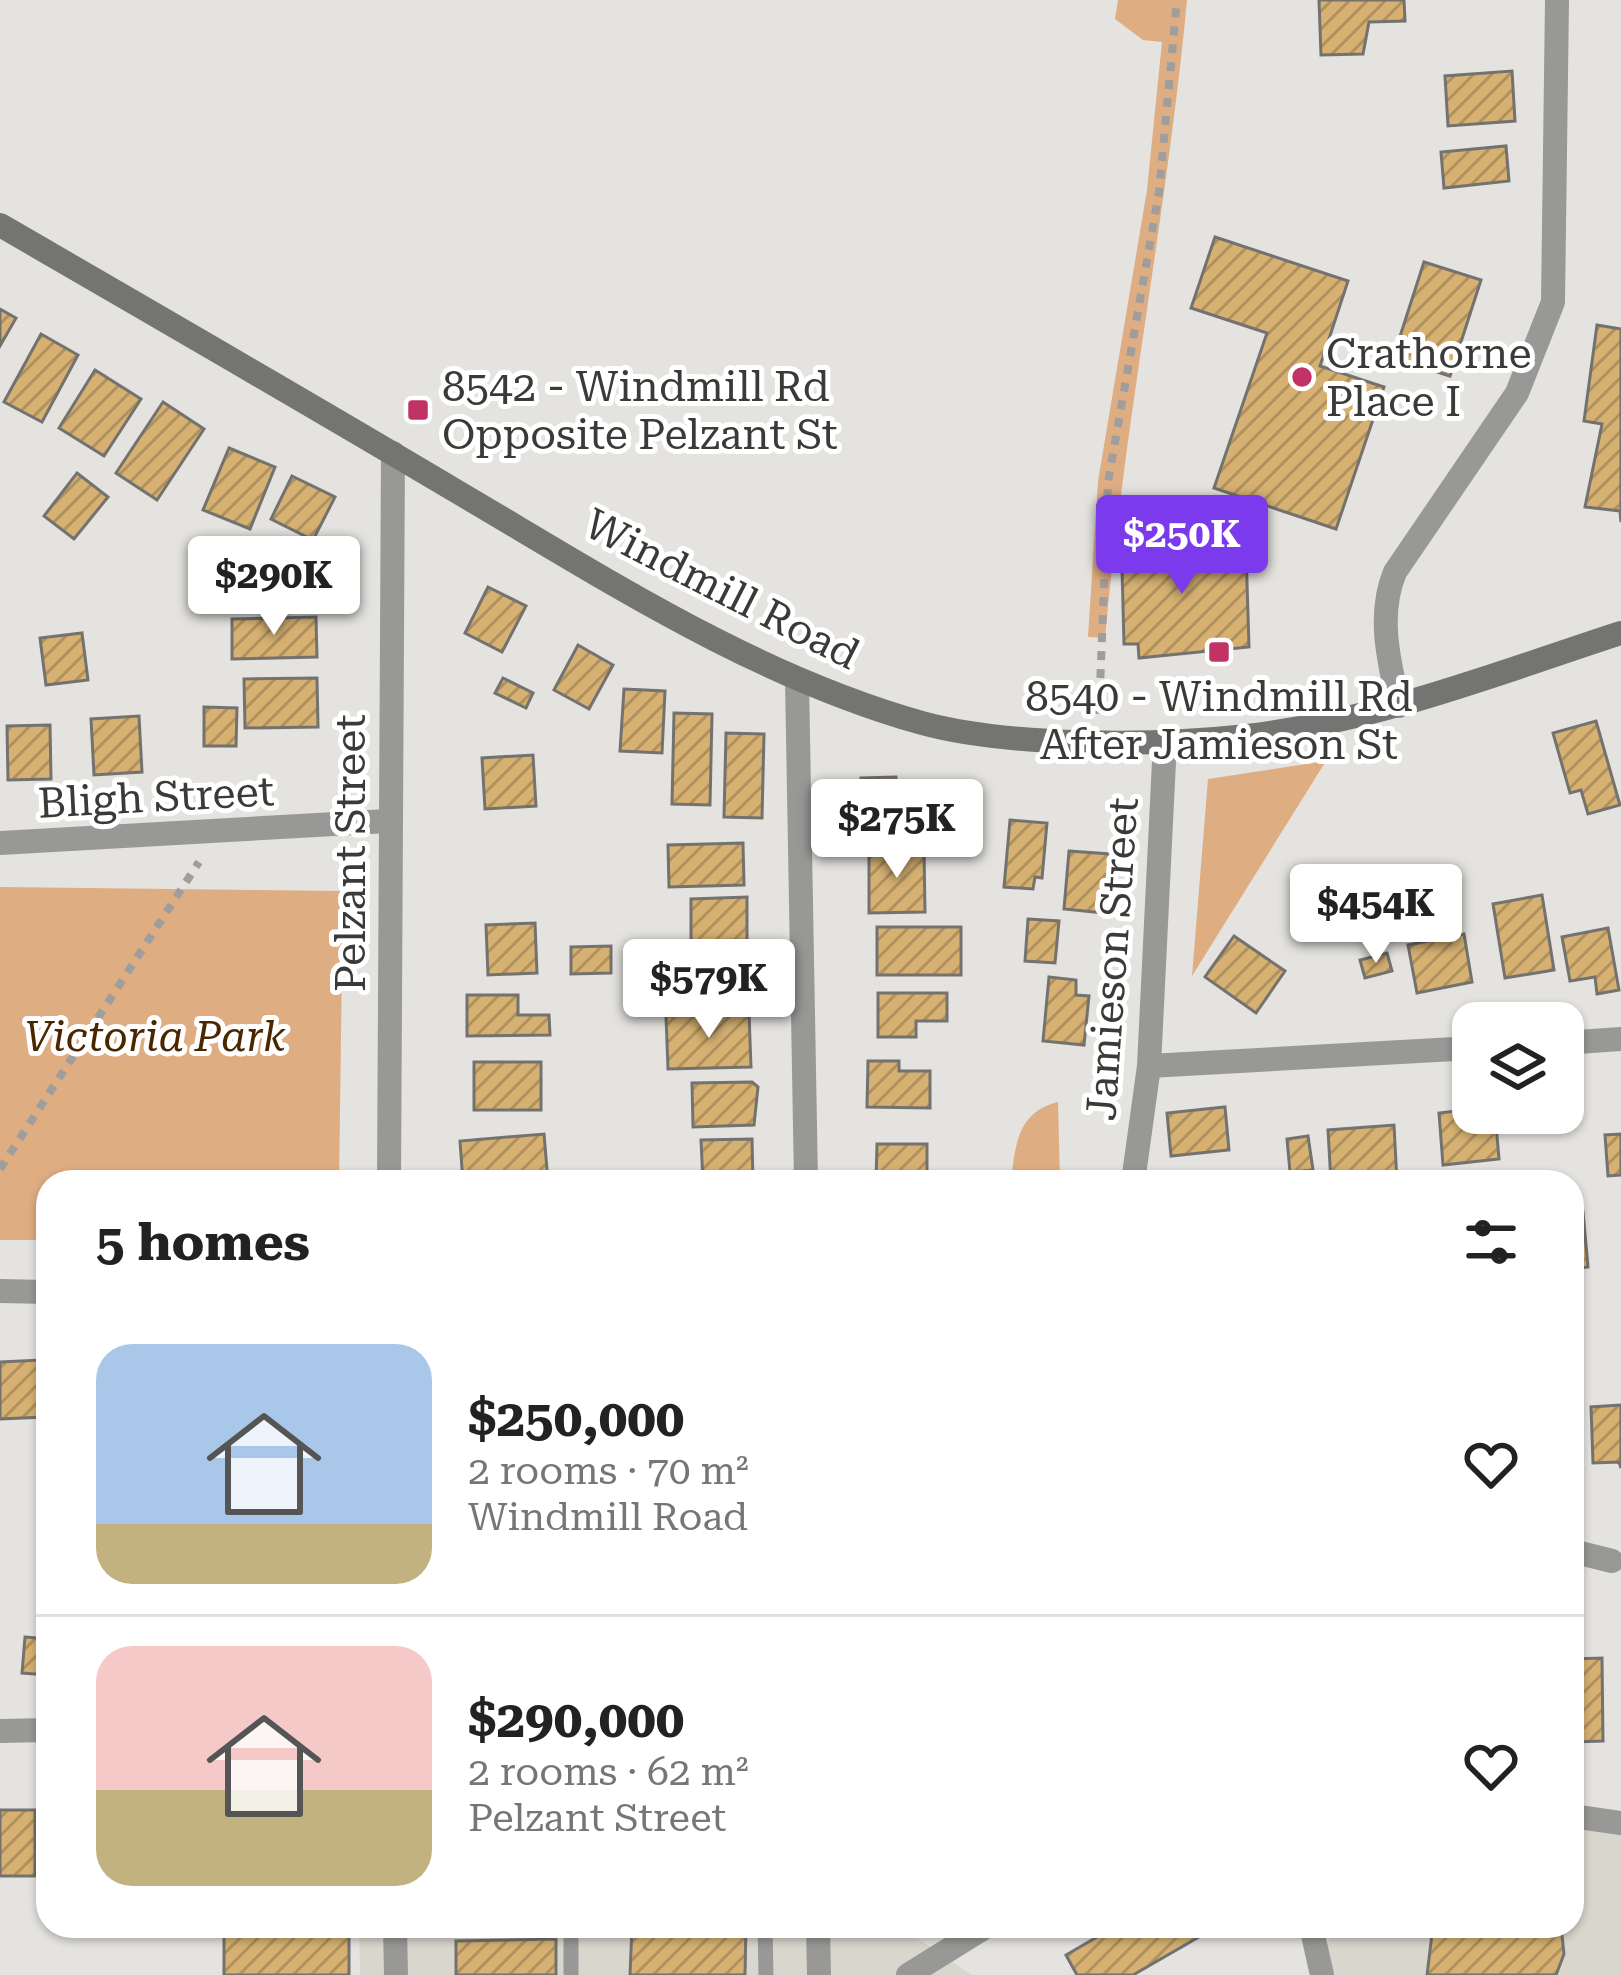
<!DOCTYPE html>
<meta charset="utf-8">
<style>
:root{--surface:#fff;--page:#f6f6f6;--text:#222;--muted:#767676;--line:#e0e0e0;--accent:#7c3aed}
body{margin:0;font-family:"Roboto Serif",serif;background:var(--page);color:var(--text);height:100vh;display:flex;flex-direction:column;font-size:45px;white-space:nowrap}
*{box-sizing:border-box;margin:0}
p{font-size:39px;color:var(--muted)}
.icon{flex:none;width:66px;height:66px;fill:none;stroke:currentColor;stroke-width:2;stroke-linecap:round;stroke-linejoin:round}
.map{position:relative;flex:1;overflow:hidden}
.sheet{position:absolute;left:36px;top:1170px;width:1548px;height:768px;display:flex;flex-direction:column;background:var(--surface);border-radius:36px;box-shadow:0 3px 9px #0004}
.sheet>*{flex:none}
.fabs{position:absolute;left:1452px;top:1002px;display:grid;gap:24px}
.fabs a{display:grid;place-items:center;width:132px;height:132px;border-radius:24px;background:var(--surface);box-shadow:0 3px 9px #0004;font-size:60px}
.price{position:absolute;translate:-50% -102px;padding:0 27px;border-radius:12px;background:#fff;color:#222;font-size:39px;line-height:78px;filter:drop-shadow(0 3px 6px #0008)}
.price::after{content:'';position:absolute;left:50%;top:72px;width:36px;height:27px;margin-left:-18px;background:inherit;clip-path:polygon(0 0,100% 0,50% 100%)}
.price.on{background:var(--accent);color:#fff}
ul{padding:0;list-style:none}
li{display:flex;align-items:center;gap:36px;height:300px;padding:0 60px}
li+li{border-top:3px solid var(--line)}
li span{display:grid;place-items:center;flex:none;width:336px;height:240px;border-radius:36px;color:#555}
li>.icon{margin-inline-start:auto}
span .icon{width:144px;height:144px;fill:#fffc;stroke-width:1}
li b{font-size:51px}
h2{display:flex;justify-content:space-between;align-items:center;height:144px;padding:0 60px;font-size:51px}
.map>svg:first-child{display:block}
.built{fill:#d9d7cd}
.green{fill:#dfad82}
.building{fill:url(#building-hatch);stroke:#74726f;stroke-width:3}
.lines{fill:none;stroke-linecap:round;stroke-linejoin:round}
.path{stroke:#9f9e9c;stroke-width:8;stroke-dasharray:9 9;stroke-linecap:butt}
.service{stroke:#989897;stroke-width:15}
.minor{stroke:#989897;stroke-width:24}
.secondary{stroke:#747472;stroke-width:24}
.poi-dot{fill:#c13364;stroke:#fff;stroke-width:4.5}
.labels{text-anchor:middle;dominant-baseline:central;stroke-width:10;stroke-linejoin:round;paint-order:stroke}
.poi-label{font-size:42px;fill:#3a3a39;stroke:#fff;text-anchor:start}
.street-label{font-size:42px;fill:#3a3a39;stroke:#fff}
.park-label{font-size:42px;font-style:italic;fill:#4b2700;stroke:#fff}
</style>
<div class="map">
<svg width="1621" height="1975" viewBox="0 0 1621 1975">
<defs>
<pattern id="building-hatch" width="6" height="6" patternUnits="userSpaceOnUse" patternTransform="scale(3)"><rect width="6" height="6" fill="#d6b172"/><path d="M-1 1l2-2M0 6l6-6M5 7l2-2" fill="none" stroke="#af915f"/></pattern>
</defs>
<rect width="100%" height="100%" fill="#e4e3e0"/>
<g class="built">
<path d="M1572 1815 1621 1823V1975H1323L1331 1926H1572Z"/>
<path d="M359 1926H899L972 1975H360Z"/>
</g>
<g class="green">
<path d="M1118 0H1187C1167 214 1124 424 1105 638L1088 637 1098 481 1147 190 1162 42 1143 40 1115 19Z"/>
<path d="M1326 761 1192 976 1208 779Z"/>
<path d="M0 887 343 891 339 1182H48V1240H0Z"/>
<path d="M1058 1102 1060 1182H1011C1015 1146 1017 1112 1058 1102Z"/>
</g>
<g class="building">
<path d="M1319 0H1404L1405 21 1369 22 1363 54 1321 55Z"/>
<path d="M1512 71 1515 121 1448 126 1445 76Z"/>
<path d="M1506 146 1509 181 1444 188 1441 152Z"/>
<path d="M1215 237 1348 281 1320 366 1384 387 1336 529 1214 488 1267 333 1191 308Z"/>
<path d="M1424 262 1481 280 1450 376 1393 358Z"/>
<path d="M0 309 16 318 0 346Z"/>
<path d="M1597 325 1621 329V522L1620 511 1585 507 1602 424 1584 421Z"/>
<path d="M41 334 78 355 42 422 4 402Z"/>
<path d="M95 370 141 399 104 456 59 428Z"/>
<path d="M163 402 204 429 157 500 116 473Z"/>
<path d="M229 448 275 467 250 529 203 510Z"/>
<path d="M77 473 108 497 74 539 44 516Z"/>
<path d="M292 476 335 497 313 540 271 519Z"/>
<path d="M1177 529 1178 579 1182 566H1198L1197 551 1246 550 1249 647 1139 658 1138 644H1124L1121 530Z"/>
<path d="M488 587 526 606 502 652 465 633Z"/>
<path d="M316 617 317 657 232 659V619Z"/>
<path d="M82 633 88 680 46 685 40 638Z"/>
<path d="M578 645 613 665 589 709 554 690Z"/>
<path d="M317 678 318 727 245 728 244 679Z"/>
<path d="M503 678 533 693 526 708 495 693Z"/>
<path d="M624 689 665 691 662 753 620 751Z"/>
<path d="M204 707 237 708 236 746H204Z"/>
<path d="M674 713 712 714 710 805 672 804Z"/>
<path d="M139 716 142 772 94 775 91 719Z"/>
<path d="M1596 721 1620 805 1588 814 1581 790 1570 793 1553 733Z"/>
<path d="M50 725 51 779 8 780 7 726Z"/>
<path d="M726 733 764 734 762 818 724 817Z"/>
<path d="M533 755 536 806 485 809 482 758Z"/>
<path d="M896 777 897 793 933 792 934 826 862 828 861 778Z"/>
<path d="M1010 820 1047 823 1042 878 1035 877 1033 889 1004 887Z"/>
<path d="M743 843 744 885 669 887 668 845Z"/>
<path d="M869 850H924L925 912 869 913Z"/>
<path d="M1069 851 1110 854 1104 913 1064 909Z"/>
<path d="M1542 895 1554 970 1505 978 1493 904Z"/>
<path d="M747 897V940L691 941V899Z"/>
<path d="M1028 919 1059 921 1055 963 1025 961Z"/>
<path d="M535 923 537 973 488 975 486 925Z"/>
<rect x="877" y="927" width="84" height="48"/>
<path d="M1608 928 1619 990 1597 994 1595 977 1570 981 1562 937Z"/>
<path d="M1464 934 1472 982 1417 993 1408 945Z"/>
<path d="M1234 936 1285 971 1256 1013 1205 977Z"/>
<path d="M611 946V973L571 974V947Z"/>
<path d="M1387 953 1392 971 1365 978 1360 960Z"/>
<path d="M752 954 753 994 694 996 693 956Z"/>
<path d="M1049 977 1076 980V995L1089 996 1084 1045 1043 1041Z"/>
<path d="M878 993H947V1021H916V1037H878Z"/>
<path d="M467 995H518V1015H549L550 1035 467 1036Z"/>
<path d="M749 1013 751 1067 668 1069 666 1016Z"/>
<path d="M868 1061H899V1071H930V1108L867 1107Z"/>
<rect x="474" y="1062" width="67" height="48"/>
<path d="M752 1082 758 1087 754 1125 693 1127 692 1083Z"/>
<path d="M1225 1107 1229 1150 1171 1156 1167 1113Z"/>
<path d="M1473 1109 1495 1113 1499 1159 1443 1165 1439 1113Z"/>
<path d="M1394 1125 1397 1182H1331L1328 1130Z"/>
<path d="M544 1134 548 1181 463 1182 460 1141Z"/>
<path d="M1621 1134V1175L1608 1176 1605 1135Z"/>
<path d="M1308 1136 1313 1170 1290 1172 1287 1139Z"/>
<path d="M752 1139 753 1182H703L701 1140Z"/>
<path d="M877 1144H927V1182H876Z"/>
<path d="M1583 1212 1588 1267 1572 1269V1213Z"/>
<path d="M40 1360 44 1417 0 1419V1362Z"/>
<path d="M1621 1405V1468L1619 1462 1593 1463 1591 1407Z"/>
<path d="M25 1637 48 1639V1675L22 1673Z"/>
<path d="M1602 1658 1603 1741 1572 1742V1659Z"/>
<rect x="0" y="1810" width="35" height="66"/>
<rect x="224" y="1926" width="125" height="49"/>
<path d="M632 1926H746L745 1975H630Z"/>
<path d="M1116 1926H1218L1133 1975H1077L1066 1955Z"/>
<path d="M1433 1926H1561L1564 1954 1556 1975H1427Z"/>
<path d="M556 1939V1975H456V1941Z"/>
</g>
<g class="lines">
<g class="path">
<path d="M1099 714 1108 482 1159 192 1177 0"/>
<path d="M0 1169 199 862"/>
</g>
<g class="service">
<path d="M765 1926 766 1975"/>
<path d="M571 1975V1926"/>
</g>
<g class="minor">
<path d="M797 680 806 1182"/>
<path d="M1399 706C1389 662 1377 615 1395 572L1517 393 1553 302 1557 0"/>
<path d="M0 843 388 821"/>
<path d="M1563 1043 1621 1039"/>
<path d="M1149 1066 1473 1048"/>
<path d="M389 1182 393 453"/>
<path d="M1133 1182 1149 1066 1165 741"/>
<path d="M0 1291 48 1292"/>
<path d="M1572 1551 1612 1561"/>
<path d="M0 1731 48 1730"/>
<path d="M1572 1816 1621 1823"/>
<path d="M395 1926 396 1975"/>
<path d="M818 1926 819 1975"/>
<path d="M1311 1926 1322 1975"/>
<path d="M908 1975 987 1926"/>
</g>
<path class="secondary" d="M0 225C154 314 308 403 461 494 609 581 755 676 922 723 1010 747 1156 746 1247 736 1376 721 1498 673 1621 633"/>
</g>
<g class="poi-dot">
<circle cx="1302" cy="377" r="12"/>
<rect x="406" y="398" width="24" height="24" rx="6"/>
<rect x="1207" y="640" width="24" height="24" rx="6"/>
</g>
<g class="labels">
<g class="poi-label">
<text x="1326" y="353">Crathorne<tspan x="1326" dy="48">Place I</tspan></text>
<text x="442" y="386">8542 - Windmill Rd<tspan x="442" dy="48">Opposite Pelzant St</tspan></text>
<text x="1219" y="696" text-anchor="middle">8540 - Windmill Rd<tspan x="1219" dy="48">After Jamieson St</tspan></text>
</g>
<g class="street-label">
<text transform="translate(722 589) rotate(27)">Windmill Road</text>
<text transform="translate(156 797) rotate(-3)">Bligh Street</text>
<text transform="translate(350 853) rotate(-90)">Pelzant Street</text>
<text transform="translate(1112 959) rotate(-86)">Jamieson Street</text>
</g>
<g class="park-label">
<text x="155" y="1036">Victoria Park</text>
</g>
</g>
</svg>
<div class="fabs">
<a><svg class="icon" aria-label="layers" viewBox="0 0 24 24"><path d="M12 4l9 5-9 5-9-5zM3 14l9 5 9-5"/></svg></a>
</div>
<b class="price on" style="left:1182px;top:597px">$250K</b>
<b class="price" style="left:274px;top:638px">$290K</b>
<b class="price" style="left:897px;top:881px">$275K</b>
<b class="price" style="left:1376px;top:966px">$454K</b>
<b class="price" style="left:709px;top:1041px">$579K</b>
<section class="sheet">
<h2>5 homes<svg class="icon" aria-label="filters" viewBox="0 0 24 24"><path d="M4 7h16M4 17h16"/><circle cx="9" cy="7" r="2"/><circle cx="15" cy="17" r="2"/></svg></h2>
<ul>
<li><span style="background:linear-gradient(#a9c7e8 75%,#c2b280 0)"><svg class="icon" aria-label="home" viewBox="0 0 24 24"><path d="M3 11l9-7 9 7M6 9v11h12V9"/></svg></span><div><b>$250,000</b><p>2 rooms · 70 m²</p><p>Windmill Road</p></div><svg class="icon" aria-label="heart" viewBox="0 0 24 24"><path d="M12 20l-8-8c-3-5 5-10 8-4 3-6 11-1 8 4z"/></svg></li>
<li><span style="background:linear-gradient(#f6c9c9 60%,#c2b280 0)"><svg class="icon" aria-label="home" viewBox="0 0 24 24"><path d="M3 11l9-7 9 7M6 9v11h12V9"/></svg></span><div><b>$290,000</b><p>2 rooms · 62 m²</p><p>Pelzant Street</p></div><svg class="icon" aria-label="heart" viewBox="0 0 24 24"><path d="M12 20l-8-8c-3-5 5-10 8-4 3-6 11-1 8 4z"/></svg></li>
</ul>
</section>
</div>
